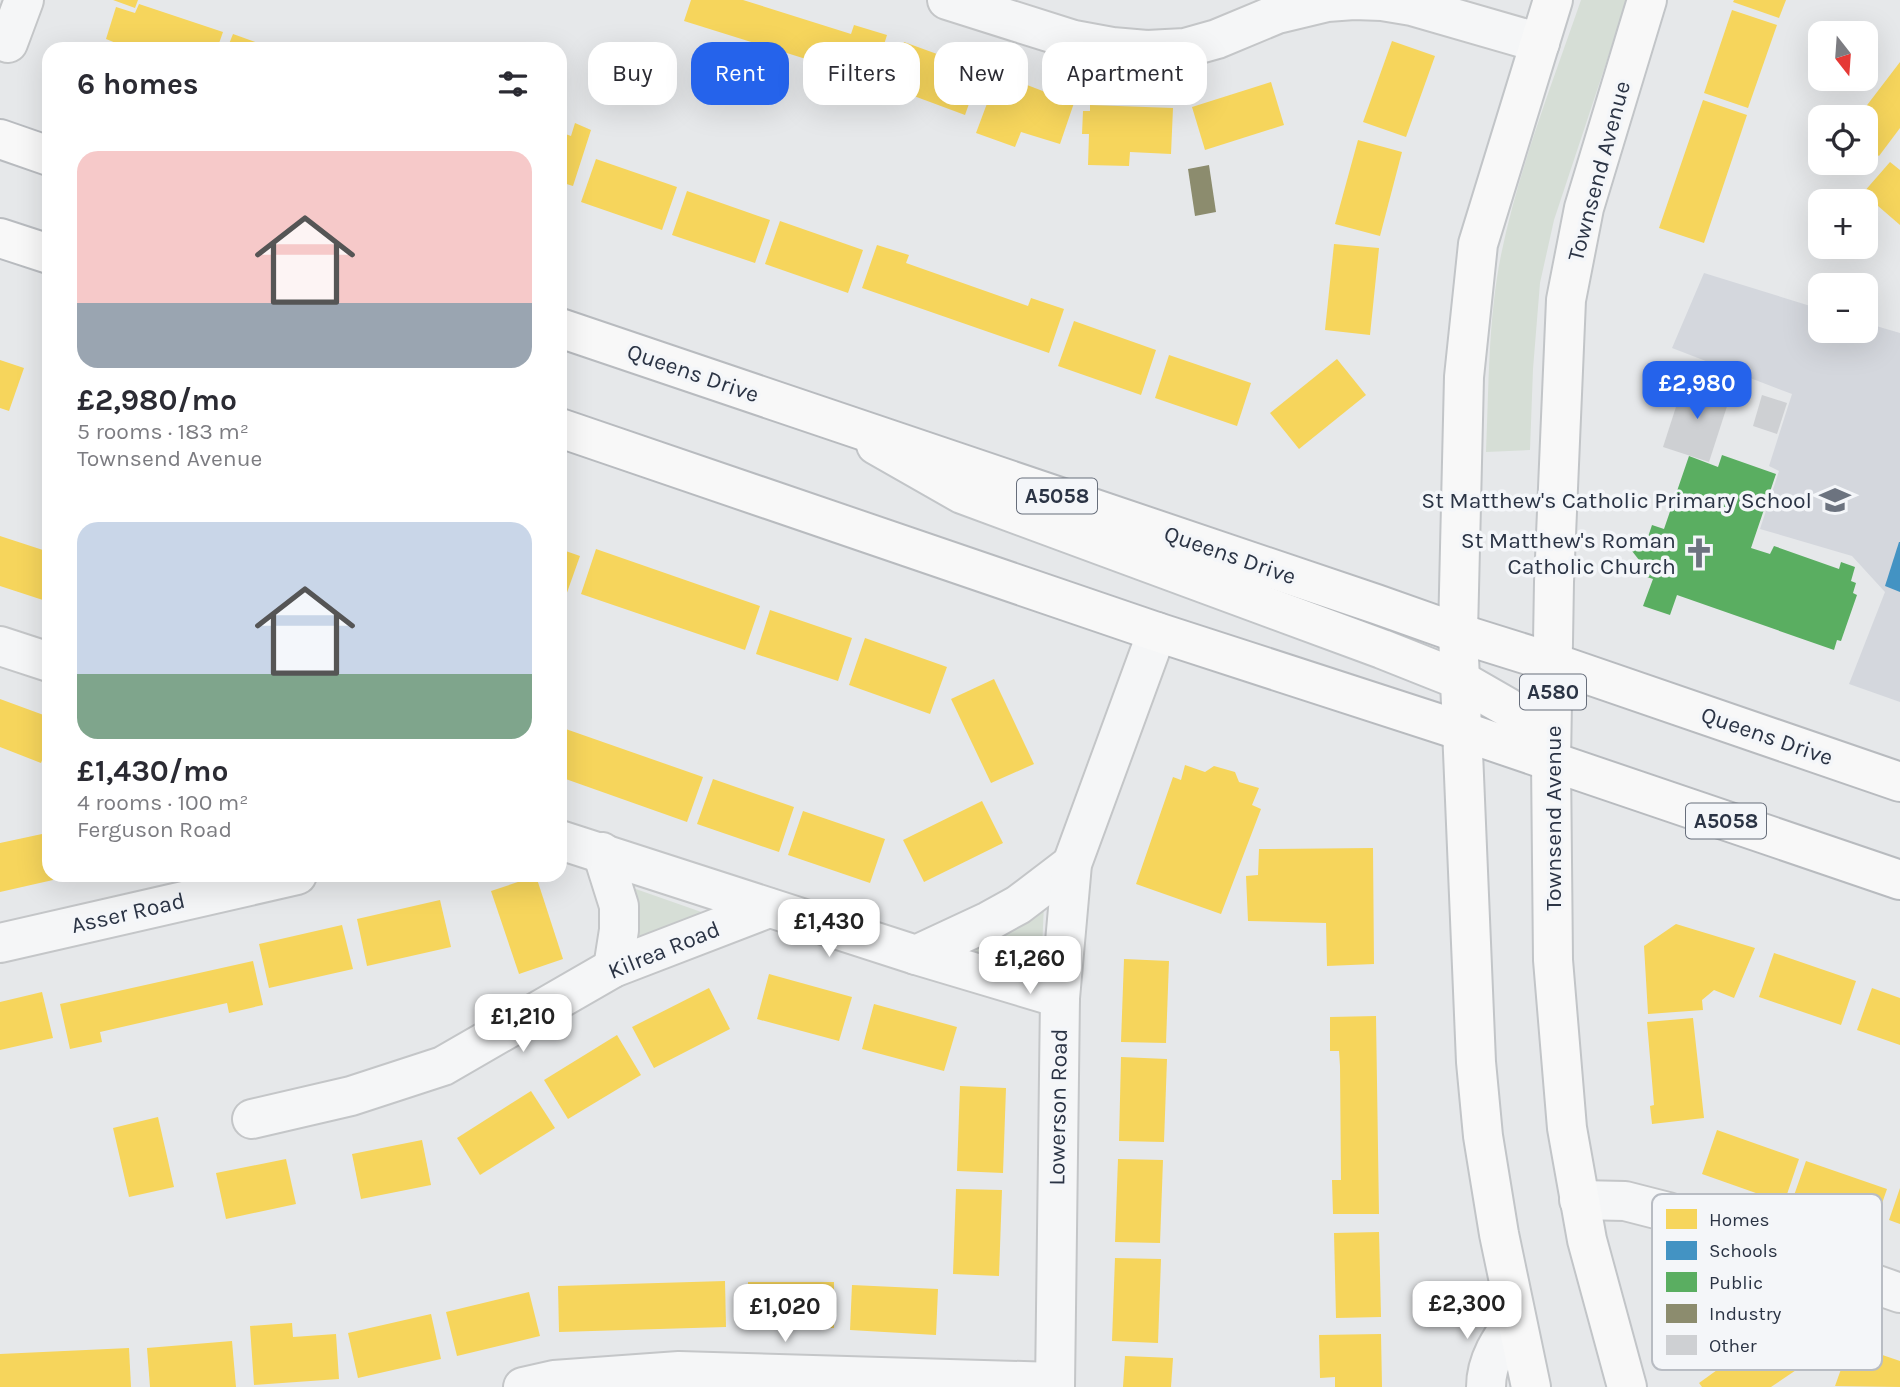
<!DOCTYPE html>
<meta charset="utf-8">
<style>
:root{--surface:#fff;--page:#f2f2f3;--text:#2b2b33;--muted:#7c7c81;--accent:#2563eb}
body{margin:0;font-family:Karla,sans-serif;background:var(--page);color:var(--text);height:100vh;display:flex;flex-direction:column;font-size:26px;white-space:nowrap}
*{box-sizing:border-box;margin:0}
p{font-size:23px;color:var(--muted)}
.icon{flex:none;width:38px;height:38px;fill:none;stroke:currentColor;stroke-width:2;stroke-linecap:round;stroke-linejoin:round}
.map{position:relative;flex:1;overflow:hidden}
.panel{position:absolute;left:42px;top:42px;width:525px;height:840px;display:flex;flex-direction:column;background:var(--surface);border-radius:21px;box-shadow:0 7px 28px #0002}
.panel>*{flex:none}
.guide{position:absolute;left:588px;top:42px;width:665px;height:63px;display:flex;gap:14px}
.needle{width:46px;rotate:163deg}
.tools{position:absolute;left:1808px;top:21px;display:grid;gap:14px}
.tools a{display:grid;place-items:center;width:70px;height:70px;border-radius:14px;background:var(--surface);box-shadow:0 7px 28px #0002;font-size:35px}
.price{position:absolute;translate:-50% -60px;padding:0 16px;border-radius:14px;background:#fff;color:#222;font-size:23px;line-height:46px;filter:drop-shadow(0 2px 4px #0008)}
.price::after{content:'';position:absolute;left:50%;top:42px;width:21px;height:16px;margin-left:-10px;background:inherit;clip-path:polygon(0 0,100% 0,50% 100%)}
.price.selected{background:var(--accent);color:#fff}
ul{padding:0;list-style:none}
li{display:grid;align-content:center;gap:14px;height:371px;padding:0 35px}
li span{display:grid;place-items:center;height:217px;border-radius:21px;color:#555}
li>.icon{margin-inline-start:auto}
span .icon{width:126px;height:126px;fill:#fffc;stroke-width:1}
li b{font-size:30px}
h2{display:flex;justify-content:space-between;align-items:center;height:84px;padding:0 35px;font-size:30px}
.chip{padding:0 24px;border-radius:21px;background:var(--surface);box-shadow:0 7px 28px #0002;font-size:24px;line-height:63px}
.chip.selected{background:var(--accent);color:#fff}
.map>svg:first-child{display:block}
.built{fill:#d4d7dd}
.green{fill:#d6ded6}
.homes{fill:#f6d55c}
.schools{fill:#4393c3}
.public{fill:#5aae61}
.industry{fill:#8c8c6e}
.building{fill:#ced0d3}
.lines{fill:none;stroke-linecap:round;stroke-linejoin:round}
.minor-casing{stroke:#c4c6c8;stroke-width:42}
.major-casing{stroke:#c2c5c8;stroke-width:42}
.highway-casing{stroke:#b8bbbf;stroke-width:42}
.minor{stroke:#f5f6f7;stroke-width:38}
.major{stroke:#f8f8f8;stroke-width:38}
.highway{stroke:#f8f8f8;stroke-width:38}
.labels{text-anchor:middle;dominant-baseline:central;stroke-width:7;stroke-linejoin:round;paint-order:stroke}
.shield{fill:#f4f6f9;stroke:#676e7b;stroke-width:2}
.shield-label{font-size:21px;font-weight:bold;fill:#2b3445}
.street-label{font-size:23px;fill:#2b3445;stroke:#f4f6f9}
.poi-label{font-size:23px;fill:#2b3445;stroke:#f4f6f9;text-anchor:end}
.key{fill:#f4f6f9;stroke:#b8bcc3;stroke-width:2}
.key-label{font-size:19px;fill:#2b3445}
</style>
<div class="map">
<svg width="1900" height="1387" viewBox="0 0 1900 1387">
<rect width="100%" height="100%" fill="#e6e8ea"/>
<path class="built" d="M1704 273 1820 309V331H1866V323L1900 333V702L1849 684 1885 592 1852 556 1760 529 1779 471 1769 466 1792 394 1672 348Z"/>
<g class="green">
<path d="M1581 0H1627L1554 220 1540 283 1533 369 1530 450 1486 452C1489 387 1488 319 1501 255 1519 168 1552 84 1581 0Z"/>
<path d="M630 887 707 914 638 938 635 936Z"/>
<path d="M1044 905 1041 969 979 960 973 954 972 949Z"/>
</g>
<g class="homes">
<path d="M113 0H138L135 8Z"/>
<path d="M691 0H743L851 34 854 25 887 35 873 80 684 21Z"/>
<path d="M1734 0H1786L1779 18 1733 2Z"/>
<path d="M139 4 223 32 217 49H125L126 47 106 39 116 7 135 13Z"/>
<path d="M1732 10 1777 25 1748 108 1704 93Z"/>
<path d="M233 34 275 49H227Z"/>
<path d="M1392 41 1435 56 1406 137 1363 122Z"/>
<path d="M904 42 981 70 965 115 887 86Z"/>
<path d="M1900 62V128L1879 156 1866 146V117H1858Z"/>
<path d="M998 74 1074 103 1060 144 1021 132 1015 147 976 133Z"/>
<path d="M1271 82 1284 125 1205 150 1192 107Z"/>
<path d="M1703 100 1747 115 1704 243 1659 228Z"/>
<path d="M1090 105 1173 108 1171 154 1130 152 1129 166 1088 165 1089 134H1082L1083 111H1090Z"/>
<path d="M575 123 591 130 573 186 560 182V132L571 136Z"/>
<path d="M1358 140 1402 152 1380 236 1335 224Z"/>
<path d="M596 159 677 187 662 230 581 202Z"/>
<path d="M1890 162 1900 170V225L1863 193Z"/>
<path d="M687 191 770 220 755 263 672 235Z"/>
<path d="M780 221 863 250 848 293 765 264Z"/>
<path d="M1334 244 1379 248 1370 335 1325 330Z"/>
<path d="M877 245 909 255 906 263 1028 306 1031 298 1064 309 1049 353 862 288Z"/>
<path d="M1074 321 1156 350 1141 395 1058 366Z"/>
<path d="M1169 355 1251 383 1237 426 1155 398Z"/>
<path d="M1337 359 1366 395 1299 449 1270 413Z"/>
<path d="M0 360 24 368 9 411 0 408Z"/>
<path d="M49 391V412L42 410Z"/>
<path d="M0 536 49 552V602L0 586Z"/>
<path d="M560 549 580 556 564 601 560 600Z"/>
<path d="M596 549 760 606 745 650 581 594Z"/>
<path d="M770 610 852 638 838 681 756 654Z"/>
<path d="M865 638 947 667 930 714 849 685Z"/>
<path d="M994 679 1034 764 991 783 951 699Z"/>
<path d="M0 699 49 717V741L41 763 0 747Z"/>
<path d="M560 727 703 777 687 822 560 777Z"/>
<path d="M1185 765 1205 772 1214 766 1235 772 1239 782 1259 788 1252 805 1261 809 1221 914 1136 884 1173 777 1181 780Z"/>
<path d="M713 779 794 807 779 852 697 824Z"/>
<path d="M982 801 1003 843 924 882 903 840Z"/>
<path d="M803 811 885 839 870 883 788 855Z"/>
<path d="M42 834 49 864V875H51L53 880 0 892V843Z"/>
<path d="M1373 848 1374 964 1327 966 1326 923 1248 921 1246 876 1258 875 1259 849Z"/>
<path d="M536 876 563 959 519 974 491 891Z"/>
<path d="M440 900 451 947 367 966 357 919Z"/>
<path d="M1676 924 1755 948 1734 998 1714 990 1702 1000 1703 1010 1648 1014 1644 946Z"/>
<path d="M342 925 353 969 269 988 259 944Z"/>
<path d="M1774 953 1856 981 1841 1025 1759 997Z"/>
<path d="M1124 959 1169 961 1166 1043 1121 1042Z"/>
<path d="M253 961 263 1005 229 1013 227 1003 100 1032 102 1042 70 1049 60 1004Z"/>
<path d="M769 974 852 997 839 1041 757 1019Z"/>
<path d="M709 988 730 1029 654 1068 632 1027Z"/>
<path d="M1872 988 1900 998V1045L1857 1030Z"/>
<path d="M42 992 53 1038 0 1050V1002Z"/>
<path d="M874 1004 957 1027 944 1071 862 1049Z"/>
<path d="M1376 1016 1379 1214H1333L1332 1180H1341L1340 1066 1339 1051H1330V1017Z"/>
<path d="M1693 1018 1704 1118 1652 1124 1650 1106 1654 1105 1647 1022Z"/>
<path d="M617 1035 641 1075 568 1119 544 1080Z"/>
<path d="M1121 1057 1167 1059 1164 1142 1119 1141Z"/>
<path d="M960 1086 1006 1088 1003 1173 957 1171Z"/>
<path d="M531 1091 555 1128 480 1175 457 1138Z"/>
<path d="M158 1117 174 1187 129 1197 113 1128Z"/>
<path d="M1717 1130 1799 1159 1784 1203 1702 1174Z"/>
<path d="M422 1140 431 1185 361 1199 352 1154Z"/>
<path d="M286 1159 296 1204 226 1219 216 1173Z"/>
<path d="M1118 1159 1163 1160 1160 1243 1115 1242Z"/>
<path d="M1806 1161 1887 1189 1872 1232 1791 1204Z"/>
<path d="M1900 1188V1224L1889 1220Z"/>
<path d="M956 1189 1002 1190 999 1276 953 1274Z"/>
<path d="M1379 1232 1381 1317 1336 1318 1334 1233Z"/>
<path d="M1115 1258 1161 1259 1158 1343 1112 1341Z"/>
<path d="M725 1281 726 1327 559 1332 558 1286Z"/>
<path d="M748 1282H834V1328L748 1327Z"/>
<path d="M852 1285 938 1289 936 1335 850 1330Z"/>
<path d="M529 1292 540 1336 457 1356 446 1312Z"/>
<path d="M431 1314 441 1359 358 1378 348 1333Z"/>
<path d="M1784 1322 1811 1360 1771 1387H1702L1699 1383Z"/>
<path d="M292 1323 293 1337 336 1334 339 1379 254 1385 250 1326Z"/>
<path d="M1381 1334 1382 1387H1335V1377L1320 1378 1319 1335Z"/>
<path d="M232 1341 236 1387H150L147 1348Z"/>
<path d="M1850 1344 1900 1361V1387L1835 1386Z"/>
<path d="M129 1348 131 1387H0V1354Z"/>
<path d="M1125 1356 1173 1358 1171 1387H1123Z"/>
</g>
<path class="schools" d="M1899 542H1900V592L1885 586Z"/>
<path class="public" d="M1722 455 1776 474 1751 548 1770 554 1774 546 1839 569 1841 562 1855 567 1851 581 1856 583 1853 593 1857 595 1841 641 1837 640 1834 650 1677 595 1670 615 1643 606 1653 579 1635 573 1639 560 1632 551 1635 540 1648 537 1652 525 1664 529 1689 456 1718 467Z"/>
<path class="industry" d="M1209 165 1216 212 1195 216 1188 169Z"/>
<g class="building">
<path d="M1685 379 1731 394 1709 462 1663 447Z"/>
<path d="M1762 395 1787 403 1777 434 1753 426Z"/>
</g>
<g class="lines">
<g class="minor-casing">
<g id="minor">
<path d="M947 0 1074 40 1112 47 1147 50 1185 48 1217 39 1277 14 1327 2 1354 0 1382 1 1412 6 1540 43"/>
<path d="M8 43 24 0"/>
<path d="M0 646 49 662"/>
<path d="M560 840 916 955 989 921 1018 905 1072 864"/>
<path d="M602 852 619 906V930L613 968"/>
<path d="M0 943 297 875"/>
<path d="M916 955 1060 998"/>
<path d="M252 1119 351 1096 443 1066 613 968 769 908"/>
<path d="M1579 1200 1625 1201 1668 1212 1900 1293"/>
<path d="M523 1387 554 1380 679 1371 1055 1382"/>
<path d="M1055 1387 1060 998 1072 864 1157 632"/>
<path d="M1486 1387C1486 1360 1501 1339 1516 1318"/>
</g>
</g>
<g class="major-casing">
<g id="major">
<path d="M876 445 962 494 1382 649 1460 680 1507 707 1527 723 1541 742 1551 761"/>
<path d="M1531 1387 1499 1234 1483 1136 1476 1062 1458 633 1464 377 1478 244 1553 0"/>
<path d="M1627 1387 1587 1240 1567 1128 1553 960 1551 761 1554 582 1566 300 1584 208 1647 0"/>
</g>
</g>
<g class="highway-casing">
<g id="highway">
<path d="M0 139 49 156"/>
<path d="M0 238 49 254"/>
<path d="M560 328 1376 604 1458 633 1554 663 1900 782"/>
<path d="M560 428 1157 632 1462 731 1900 880"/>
</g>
</g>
<use href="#minor" class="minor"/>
<use href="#major" class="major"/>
<use href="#highway" class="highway"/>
</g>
<defs>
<g id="school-bare" transform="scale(2.415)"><path d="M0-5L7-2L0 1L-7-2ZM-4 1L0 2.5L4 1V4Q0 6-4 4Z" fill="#6c737f" stroke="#f4f6f9" stroke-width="2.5" paint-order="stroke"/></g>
<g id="church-bare" transform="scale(2.415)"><path d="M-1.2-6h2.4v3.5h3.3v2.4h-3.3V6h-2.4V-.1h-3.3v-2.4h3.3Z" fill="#6c737f" stroke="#f4f6f9" stroke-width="2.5" paint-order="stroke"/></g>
</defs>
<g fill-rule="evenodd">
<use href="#school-bare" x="1835" y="500"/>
<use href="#church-bare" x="1699" y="553"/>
</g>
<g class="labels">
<g class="shield">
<rect x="1017" y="478.5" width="80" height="35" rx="5"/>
<rect x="1520" y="674.5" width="66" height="35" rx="5"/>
<rect x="1686" y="803.5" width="80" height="35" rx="5"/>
</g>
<g class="shield-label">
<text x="1057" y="496">A5058</text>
<text x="1553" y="692">A580</text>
<text x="1726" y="821">A5058</text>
</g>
<g class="street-label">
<text transform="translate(1599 171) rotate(-75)">Townsend Avenue</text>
<text transform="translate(693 373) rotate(19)">Queens Drive</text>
<text transform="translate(1230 555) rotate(19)">Queens Drive</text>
<text transform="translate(1767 736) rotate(19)">Queens Drive</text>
<text transform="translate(1553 818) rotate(-90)">Townsend Avenue</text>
<text transform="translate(128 913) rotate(-13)">Asser Road</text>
<text transform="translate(664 950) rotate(-22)">Kilrea Road</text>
<text transform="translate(1058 1107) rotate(-89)">Lowerson Road</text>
</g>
<g class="poi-label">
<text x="1812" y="500">St Matthew's Catholic Primary School</text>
<text x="1676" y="540">St Matthew's Roman<tspan x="1676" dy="26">Catholic Church</tspan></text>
</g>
</g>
<rect x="1652" y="1194" width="230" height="176" rx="10" class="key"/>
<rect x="1666" y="1209" width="31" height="20" fill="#f6d55c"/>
<rect x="1666" y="1241" width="31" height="19" fill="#4393c3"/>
<rect x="1666" y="1272" width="31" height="20" fill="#5aae61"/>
<rect x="1666" y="1304" width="31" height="19" fill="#8c8c6e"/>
<rect x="1666" y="1335" width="31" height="20" fill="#ced0d3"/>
<g class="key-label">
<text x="1709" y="1226">Homes</text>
<text x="1709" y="1257">Schools</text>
<text x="1709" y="1289">Public</text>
<text x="1709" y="1320">Industry</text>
<text x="1709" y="1352">Other</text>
</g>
</svg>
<div class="tools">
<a><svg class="needle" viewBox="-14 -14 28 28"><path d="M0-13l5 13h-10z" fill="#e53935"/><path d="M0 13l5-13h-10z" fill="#7c7c81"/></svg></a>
<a><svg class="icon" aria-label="locate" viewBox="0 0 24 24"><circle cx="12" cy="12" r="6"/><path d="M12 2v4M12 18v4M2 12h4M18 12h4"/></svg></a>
<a>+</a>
<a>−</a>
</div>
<b class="price selected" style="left:1697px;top:421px">£2,980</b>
<b class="price" style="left:829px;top:959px">£1,430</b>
<b class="price" style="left:1030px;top:996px">£1,260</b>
<b class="price" style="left:523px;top:1054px">£1,210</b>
<b class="price" style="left:1467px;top:1341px">£2,300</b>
<b class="price" style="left:785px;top:1344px">£1,020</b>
<div class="guide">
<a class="chip">Buy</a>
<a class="chip selected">Rent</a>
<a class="chip">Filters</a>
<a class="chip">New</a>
<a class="chip">Apartment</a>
</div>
<section class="panel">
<h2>6 homes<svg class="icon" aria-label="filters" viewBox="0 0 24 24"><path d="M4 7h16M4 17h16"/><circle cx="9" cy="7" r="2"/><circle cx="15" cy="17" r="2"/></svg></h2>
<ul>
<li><span style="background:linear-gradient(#f6c9c9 70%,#9aa5b1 0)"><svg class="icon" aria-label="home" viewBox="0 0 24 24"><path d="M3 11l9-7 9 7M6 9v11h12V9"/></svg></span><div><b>£2,980/mo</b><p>5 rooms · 183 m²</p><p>Townsend Avenue</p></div></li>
<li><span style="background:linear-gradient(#c9d6e8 70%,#7fa58c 0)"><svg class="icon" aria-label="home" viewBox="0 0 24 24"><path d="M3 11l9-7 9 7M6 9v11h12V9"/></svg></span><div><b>£1,430/mo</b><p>4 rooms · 100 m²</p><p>Ferguson Road</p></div></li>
</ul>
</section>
</div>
